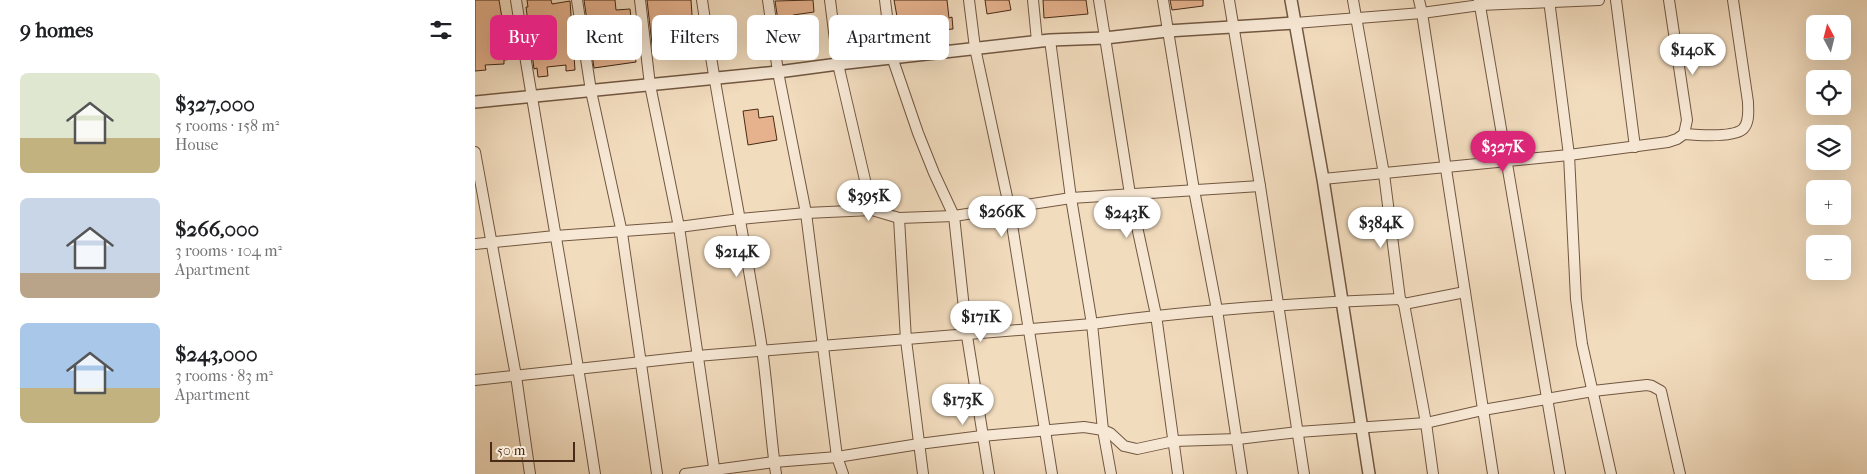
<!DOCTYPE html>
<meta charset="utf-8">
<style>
:root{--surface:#fff;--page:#f6f6f6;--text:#202124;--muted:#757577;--accent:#db2777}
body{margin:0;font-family:"IM FELL French Canon",serif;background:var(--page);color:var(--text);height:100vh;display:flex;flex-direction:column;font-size:19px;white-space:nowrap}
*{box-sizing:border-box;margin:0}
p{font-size:16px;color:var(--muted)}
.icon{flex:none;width:28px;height:28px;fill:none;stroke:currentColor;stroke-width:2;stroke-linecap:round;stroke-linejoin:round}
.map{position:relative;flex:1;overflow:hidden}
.drawer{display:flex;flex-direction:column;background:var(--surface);width:475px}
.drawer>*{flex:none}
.banner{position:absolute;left:15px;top:15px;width:475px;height:45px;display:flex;gap:10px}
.needle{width:32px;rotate:353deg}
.controls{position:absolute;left:1331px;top:15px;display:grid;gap:10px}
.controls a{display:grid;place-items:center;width:45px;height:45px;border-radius:8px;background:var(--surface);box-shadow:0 5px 20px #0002;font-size:25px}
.scale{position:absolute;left:15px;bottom:12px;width:85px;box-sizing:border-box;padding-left:5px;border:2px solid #472b16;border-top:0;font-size:14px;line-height:18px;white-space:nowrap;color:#472b16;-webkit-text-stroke:4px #f7e8d5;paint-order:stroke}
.price{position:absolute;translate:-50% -42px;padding:0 11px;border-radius:18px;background:#fff;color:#222;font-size:16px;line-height:32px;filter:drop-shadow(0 1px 2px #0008)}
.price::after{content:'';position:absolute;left:50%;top:30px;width:15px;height:11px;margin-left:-8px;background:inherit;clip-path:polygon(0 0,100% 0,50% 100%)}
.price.active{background:var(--accent);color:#fff}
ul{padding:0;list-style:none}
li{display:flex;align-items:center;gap:15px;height:125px;padding:0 20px}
li span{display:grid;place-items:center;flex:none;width:140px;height:100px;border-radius:8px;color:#555}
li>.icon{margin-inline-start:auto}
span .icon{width:60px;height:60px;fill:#fffc;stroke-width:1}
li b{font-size:21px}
h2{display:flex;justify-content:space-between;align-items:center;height:60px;padding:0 20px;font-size:21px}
.tag{padding:0 18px;border-radius:8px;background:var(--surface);box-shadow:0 5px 20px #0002;font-size:18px;line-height:45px}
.tag.active{background:var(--accent);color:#fff}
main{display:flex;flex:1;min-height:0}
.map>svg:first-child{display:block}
.building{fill:#e5b28d;stroke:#472b16}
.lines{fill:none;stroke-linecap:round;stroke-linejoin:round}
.minor-casing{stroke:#725740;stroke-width:12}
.tertiary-casing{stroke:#725740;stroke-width:14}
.minor{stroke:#f7e8d5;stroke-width:10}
.tertiary{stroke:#f7e8d5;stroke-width:11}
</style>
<main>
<section class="drawer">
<h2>9 homes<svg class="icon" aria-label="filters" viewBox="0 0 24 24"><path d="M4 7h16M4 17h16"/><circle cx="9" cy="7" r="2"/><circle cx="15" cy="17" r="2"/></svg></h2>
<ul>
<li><span style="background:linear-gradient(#dfe7d0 65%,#c2b280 0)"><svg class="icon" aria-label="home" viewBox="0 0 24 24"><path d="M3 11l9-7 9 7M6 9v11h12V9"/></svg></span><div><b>$327,000</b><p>5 rooms · 158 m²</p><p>House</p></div></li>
<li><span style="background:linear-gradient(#c9d6e8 75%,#b9a48a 0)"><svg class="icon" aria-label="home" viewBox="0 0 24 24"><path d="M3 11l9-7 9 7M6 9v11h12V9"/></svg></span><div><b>$266,000</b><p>3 rooms · 104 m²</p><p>Apartment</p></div></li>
<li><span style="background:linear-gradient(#a9c7e8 65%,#c2b280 0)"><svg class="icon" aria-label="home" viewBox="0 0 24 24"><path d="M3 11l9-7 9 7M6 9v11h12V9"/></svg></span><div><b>$243,000</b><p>3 rooms · 83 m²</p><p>Apartment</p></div></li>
</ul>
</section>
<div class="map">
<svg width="1392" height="474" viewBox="0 0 1392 474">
<rect width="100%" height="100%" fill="#f2dcbe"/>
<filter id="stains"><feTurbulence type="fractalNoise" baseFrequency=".004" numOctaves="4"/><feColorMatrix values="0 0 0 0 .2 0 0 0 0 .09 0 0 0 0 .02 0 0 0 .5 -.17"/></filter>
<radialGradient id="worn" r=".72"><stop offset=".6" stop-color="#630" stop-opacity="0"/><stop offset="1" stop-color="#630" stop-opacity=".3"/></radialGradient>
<g class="building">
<path d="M0 0H24L29 30H33L34 42 37 41 38 59 29 60V64L10 65 11 70 0 71Z"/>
<path d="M52 0H76L77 4 95 1 100 70 91 71V65L72 67 73 76 63 77 62 68 59 69 51 7H53Z"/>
<path d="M109 0H140L141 10 155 9 161 62 119 68Z"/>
<path d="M172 0H216L219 45 196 47V50L178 53Z"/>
<path d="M338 0 339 12 318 15 321 40 306 41 300 1Z"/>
<path d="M419 0H472L474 18 477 17 478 29 421 34 420 22H423Z"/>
<path d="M510 0H534L536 10 512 14Z"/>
<path d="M568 0H611L613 14 569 18Z"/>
<path d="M695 0H728V6L697 10Z"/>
<path d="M283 109 284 118 298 116 302 140 273 145 268 111Z"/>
</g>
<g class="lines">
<g class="minor-casing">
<g id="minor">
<path d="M41 0C66 158 96 316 120 474"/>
<path d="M102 0 116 91 147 233 182 474"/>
<path d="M165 0 175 85 204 227 240 474"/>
<path d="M227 0C244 117 269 232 287 349 293 390 295 433 301 474"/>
<path d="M293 0 303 72 331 213 362 457 368 474"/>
<path d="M355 0 363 64 397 210"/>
<path d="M410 0 417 57 443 133 459 173 479 216 492 336 514 474"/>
<path d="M494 0 500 48 534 206 577 474"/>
<path d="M558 0 562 41"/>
<path d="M624 0 655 194 681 315 703 474"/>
<path d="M688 0 719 190 742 310 767 474"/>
<path d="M754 0 785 186 829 474"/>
<path d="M878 0 909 174 925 299 929 304 951 423 958 474"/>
<path d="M944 0 947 13 1018 474"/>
<path d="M1004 0 1085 474"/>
<path d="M1074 0 1094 155 1101 299 1107 344 1136 474"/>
<path d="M1141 0 1160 147"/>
<path d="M820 23 947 13 1005 5 1124 0"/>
<path d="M575 40 596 198 617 324 628 430 636 474"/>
<path d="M1209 134C1221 135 1258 138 1268 129 1275 122 1273 110 1273 102L1258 0"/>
<path d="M0 152 41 376 55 474"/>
<path d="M848 179 1094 155 1193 142 1202 139 1209 134 1212 120 1194 0"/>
<path d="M424 218 431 340 448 474"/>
<path d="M0 244 80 236 204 227 265 219 331 213 397 210 424 218 479 216 596 198 785 186"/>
<path d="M929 304 990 292"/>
<path d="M0 380 222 356 617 324C719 310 822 303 925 299"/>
<path d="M210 474 299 462 362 457 444 444 507 436 609 427 628 430 635 433 649 446 662 449 699 441 763 439 823 432 951 423 1008 410 1118 391 1172 385 1177 386 1186 391 1205 474"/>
</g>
</g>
<g class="tertiary-casing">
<g id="tertiary">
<path d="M816 0 848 179 894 474"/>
<path d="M0 102 303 72 363 64 575 40 630 38 692 31 820 23"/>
</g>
</g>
<use href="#minor" class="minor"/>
<use href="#tertiary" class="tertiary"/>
</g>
<rect width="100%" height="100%" filter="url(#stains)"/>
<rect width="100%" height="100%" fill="url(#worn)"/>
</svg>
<div class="controls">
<a><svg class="needle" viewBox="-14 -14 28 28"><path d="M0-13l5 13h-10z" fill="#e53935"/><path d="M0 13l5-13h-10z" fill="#757577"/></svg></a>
<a><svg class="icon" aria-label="locate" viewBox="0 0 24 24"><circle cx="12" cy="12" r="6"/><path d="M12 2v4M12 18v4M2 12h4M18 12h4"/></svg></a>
<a><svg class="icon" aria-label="layers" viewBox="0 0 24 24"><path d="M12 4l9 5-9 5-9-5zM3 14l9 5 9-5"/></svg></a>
<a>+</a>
<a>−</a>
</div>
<div class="scale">50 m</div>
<b class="price" style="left:1218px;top:76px">$140K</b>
<b class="price active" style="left:1028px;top:173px">$327K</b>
<b class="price" style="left:394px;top:222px">$395K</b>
<b class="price" style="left:527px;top:238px">$266K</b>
<b class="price" style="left:652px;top:239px">$243K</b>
<b class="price" style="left:906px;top:249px">$384K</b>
<b class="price" style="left:262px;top:278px">$214K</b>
<b class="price" style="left:506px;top:343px">$171K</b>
<b class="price" style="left:488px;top:426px">$173K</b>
<div class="banner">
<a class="tag active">Buy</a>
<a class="tag">Rent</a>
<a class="tag">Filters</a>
<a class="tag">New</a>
<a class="tag">Apartment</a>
</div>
</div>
</main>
